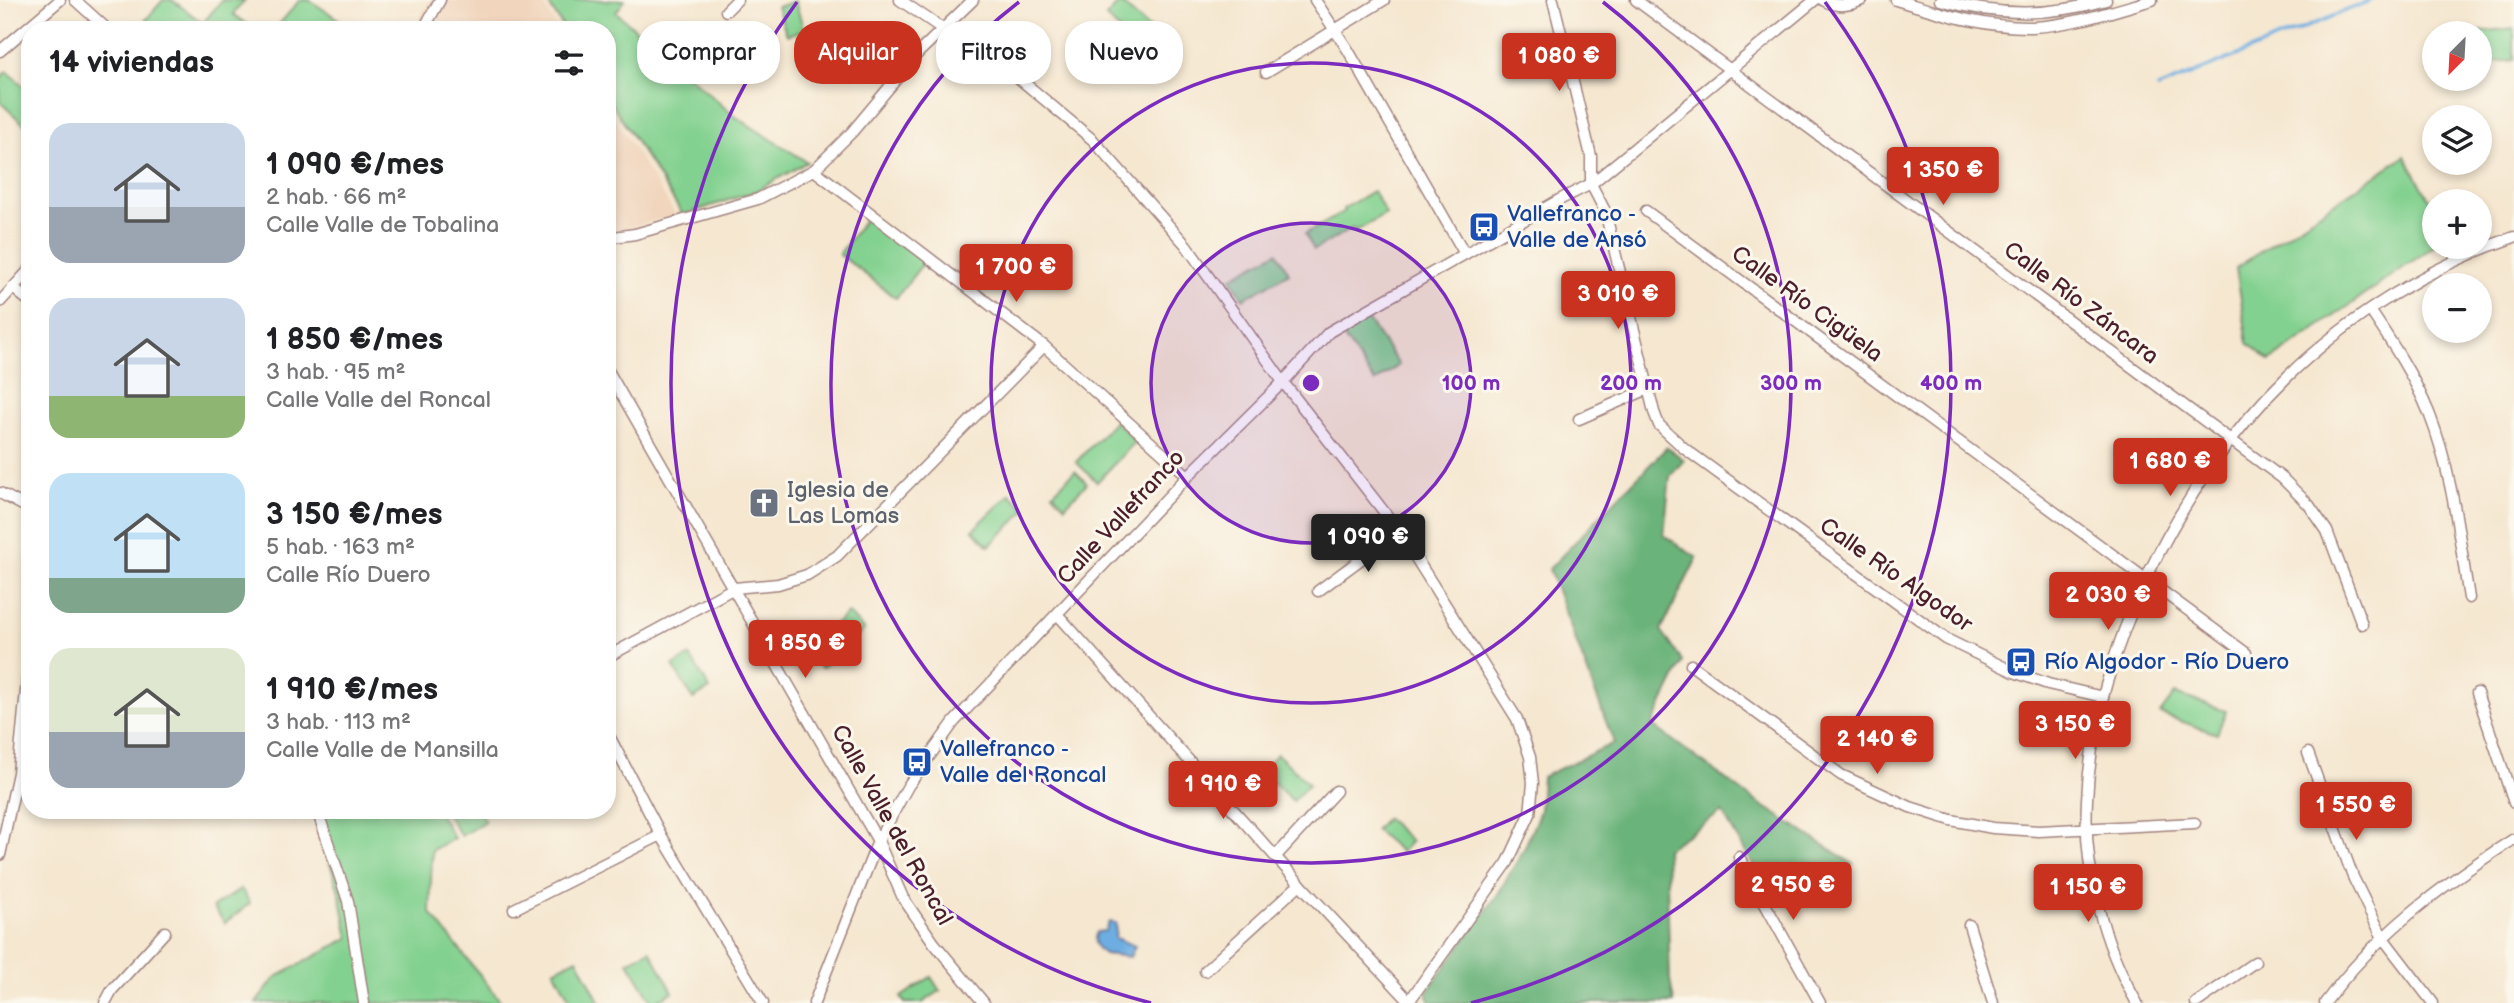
<!DOCTYPE html>
<html lang="es">
<meta charset="utf-8">
<style>
:root{--surface:#fff;--page:#f6f6f6;--text:#202124;--muted:#757577;--accent:#c8321e}
body{margin:0;font-family:"Balsamiq Sans",sans-serif;background:var(--page);color:var(--text);height:100vh;display:flex;flex-direction:column;font-size:26px;white-space:nowrap}
*{box-sizing:border-box;margin:0}
p{font-size:23px;color:var(--muted)}
.icon{flex:none;width:38px;height:38px;fill:none;stroke:currentColor;stroke-width:2;stroke-linecap:round;stroke-linejoin:round}
.map{position:relative;flex:1;overflow:hidden}
.drawer{position:absolute;left:21px;top:21px;width:595px;height:798px;display:flex;flex-direction:column;background:var(--surface);border-radius:28px;box-shadow:0 4px 10px #0003}
.drawer>*{flex:none}
.hud{position:absolute;left:637px;top:21px;width:665px;height:63px;display:flex;gap:14px}
.needle{width:46px;rotate:204deg}
.buttons{position:absolute;left:2422px;top:21px;display:grid;gap:14px}
.buttons a{display:grid;place-items:center;width:70px;height:70px;border-radius:50%;background:var(--surface);box-shadow:0 4px 10px #0003;font-size:35px}
.price{position:absolute;translate:-50% -60px;padding:0 16px;border-radius:7px;background:var(--accent);color:#fff;font-size:23px;line-height:46px;filter:drop-shadow(0 2px 4px #0008)}
.price::after{content:'';position:absolute;left:50%;top:42px;width:21px;height:16px;margin-left:-10px;background:inherit;clip-path:polygon(0 0,100% 0,50% 100%)}
.price.selected{background:#222;color:#fff}
ul{padding:0;list-style:none}
li{display:flex;align-items:center;gap:21px;height:175px;padding:0 28px}
li span{display:grid;place-items:center;flex:none;width:196px;height:140px;border-radius:21px;color:#555}
li>.icon{margin-inline-start:auto}
span .icon{width:84px;height:84px;fill:#fffc;stroke-width:1}
li b{font-size:30px}
h2{display:flex;justify-content:space-between;align-items:center;height:84px;padding:0 28px;font-size:30px}
.chip{padding:0 24px;border-radius:28px;background:var(--surface);box-shadow:0 4px 10px #0003;font-size:24px;line-height:63px}
.chip.selected{background:var(--accent);color:#fff}
.map>svg:first-child{display:block}
.built{fill:#f1d5bd}
.green{fill:#83d190;stroke:#66785e;stroke-width:2}
.forest{fill:#6ab37a;stroke:#5a6952;stroke-width:2}
.water{fill:#6dade1;stroke:#5c6686;stroke-width:2}
.lines{fill:none;stroke-linecap:round;stroke-linejoin:round}
.stream{stroke:#6dade1;stroke-width:3.5}
.street-casing{stroke:#a0837e;stroke-width:13}
.street{stroke:#fff;stroke-width:10}
.ring{fill:none;stroke:#7b2cbf;stroke-width:3.5}
.labels{text-anchor:middle;dominant-baseline:central;stroke-width:6;stroke-linejoin:round;paint-order:stroke}
.transit-label{font-size:23px;fill:#164399;stroke:#fbf7ec;text-anchor:start}
.street-label{font-size:23px;fill:#4a1f2b;stroke:#fbf7ec}
.worship-label{font-size:23px;fill:#5b616d;stroke:#fbf7ec;text-anchor:start}
.centre{fill:#7b2cbf;stroke:#fbf7ec;stroke-width:3.5}
.ring-label{font-size:21px;text-anchor:middle;font-weight:bold;fill:#7b2cbf;stroke:#fbf7ec;stroke-width:6;stroke-linejoin:round;paint-order:stroke}
</style>
<div class="map">
<svg width="2514" height="1003" viewBox="0 0 2514 1003">
<rect width="100%" height="100%" fill="#fbf7ec"/>
<filter id="ink" filterUnits="userSpaceOnUse"><feTurbulence type="fractalNoise" baseFrequency=".0143" numOctaves="2"/><feDisplacementMap in="SourceGraphic" scale="14" xChannelSelector="R" yChannelSelector="G"/><feConvolveMatrix kernelMatrix="1 2 1 2 8 2 1 2 1" color-interpolation-filters="sRGB"/></filter>
<filter id="wash" filterUnits="userSpaceOnUse"><feTurbulence type="fractalNoise" baseFrequency=".00686" numOctaves="4" result="noise"/><feDisplacementMap in="SourceGraphic" scale="28" xChannelSelector="R" yChannelSelector="G"/><feGaussianBlur stdDeviation="1.57" result="paint"/><feColorMatrix in="noise" values="0 0 0 0 0 0 0 0 0 0 0 0 0 0 0 0 0 1.4 0 .05"/><feComposite in="paint" operator="in"/></filter>
<g filter="url(#wash)">
<rect width="100%" height="100%" fill="#f5e7d0"/>
<g class="built">
<path d="M430 0H541L560 30H413Z"/>
<path d="M607 106 676 215 633 227 607 231Z"/>
</g>
<g class="green">
<path d="M163 0H172L203 23 222 0H245L233 14 255 30H137Z"/>
<path d="M300 0H309L355 30H274Z"/>
<path d="M546 0H625L616 12 733 115 807 162 756 191 683 215 607 96V30H565Z"/>
<path d="M795 1 804 30 787 35 777 7Z"/>
<path d="M1120 2 1153 32 1138 48 1106 17Z"/>
<path d="M2514 28V60L2480 64V33H2468Z"/>
<path d="M7 71 30 92 29 129 0 102V78Z"/>
<path d="M2405 156 2434 208V246L2270 361 2248 343 2236 268Z"/>
<path d="M1373 191 1386 214 1356 231 1353 228 1314 250 1305 234 1344 212 1343 209Z"/>
<path d="M866 218 924 262 896 298 839 254Z"/>
<path d="M1277 252 1289 273 1243 299 1231 278Z"/>
<path d="M1367 319 1399 365 1375 382 1343 336Z"/>
<path d="M1115 421 1136 441 1097 482 1076 462Z"/>
<path d="M1075 471 1087 483 1065 506 1053 493Z"/>
<path d="M1010 494 1026 510 989 546 973 530Z"/>
<path d="M848 613 864 630 822 668 806 651Z"/>
<path d="M690 656 710 689 693 699 673 666Z"/>
<path d="M2175 694 2226 711 2217 734 2160 714Z"/>
<path d="M1277 754 1309 784 1293 801 1261 771Z"/>
<path d="M313 810H437L454 838 432 850 430 912 502 1003H256L276 977 349 938 340 895Z"/>
<path d="M444 810H478L485 821 461 836Z"/>
<path d="M1386 818 1411 841 1401 852 1375 830Z"/>
<path d="M241 889 250 903 225 923 213 907Z"/>
<path d="M650 950 673 992 653 1003 628 962Z"/>
<path d="M577 958 600 1003H572L554 970Z"/>
<path d="M931 977 940 991 922 1003H905L901 997Z"/>
</g>
<path class="forest" d="M1667 447 1684 460 1670 476 1664 535 1697 558 1661 630 1683 662 1652 725 1754 800 1853 864 1776 904 1722 812 1666 849 1670 979 1674 1003H1430L1427 992 1498 894 1524 849 1540 811 1542 777 1614 743 1549 569Z"/>
<path class="water" d="M1109 922 1116 923 1115 938 1135 946 1130 957 1104 954C1096 948 1092 942 1097 932L1105 931Z"/>
<g class="lines">
<path class="stream" d="M2158 88 2372 0"/>
</g>
</g>
<g filter="url(#ink)">
<g class="lines">
<g class="street-casing">
<g id="street">
<path d="M75 0 108 30"/>
<path d="M900 0 944 30 1004 66 1093 140 1186 245 1283 382 1399 531 1517 719 1530 757 1533 783 1530 814 1508 862 1408 1003"/>
<path d="M1315 0 1348 50 1465 254"/>
<path d="M1553 0 1591 156V184L1605 211 1654 412 1659 425 1685 449 1946 639 2014 672 2048 684 2103 697"/>
<path d="M1636 0 2282 478 2309 505 2327 531 2362 624"/>
<path d="M1823 0C1836 8 1849 6 1862 0"/>
<path d="M1896 0C1940 13 1985 28 2032 27 2073 25 2113 11 2152 0"/>
<path d="M1940 0C1998 16 2048 17 2106 0"/>
<path d="M726 11 737 0"/>
<path d="M423 30 440 0"/>
<path d="M0 51 60 0"/>
<path d="M1266 72 1384 0"/>
<path d="M814 170 1044 346 1188 476"/>
<path d="M1646 211 2246 653"/>
<path d="M607 238 635 234 758 199 814 170 852 132 918 53 973 0"/>
<path d="M13 288 30 302"/>
<path d="M0 302 30 269"/>
<path d="M2370 310C2392 343 2414 376 2429 413 2452 471 2459 537 2469 598"/>
<path d="M607 369 878 841 903 898 934 943 984 1003"/>
<path d="M1579 419 1648 389"/>
<path d="M0 493 30 509"/>
<path d="M1318 591 1399 531"/>
<path d="M1058 615 1300 884 1411 1003"/>
<path d="M607 657 734 588 778 584 807 575 837 556 1044 346"/>
<path d="M1691 665 1841 775 1910 807 1951 820 1993 828 2039 831 2195 823"/>
<path d="M2477 693 2514 803"/>
<path d="M607 732 661 835 763 1003"/>
<path d="M2308 753 2353 877 2383 938 2433 1003"/>
<path d="M317 810 348 901 364 1003"/>
<path d="M0 855 18 773 30 649"/>
<path d="M1276 856 1336 791"/>
<path d="M1739 857 1820 1003"/>
<path d="M514 909 661 835"/>
<path d="M1969 925 1993 1003"/>
<path d="M1205 971 1300 884"/>
<path d="M105 1003 112 990 165 932"/>
<path d="M814 1003 878 841 908 786 954 722 1188 476 1283 382 1329 332 1559 200 1591 184 1815 0"/>
<path d="M2137 1003C2103 944 2083 869 2087 800 2093 652 2181 480 2286 378 2348 317 2432 265 2514 237"/>
<path d="M2196 1003 2255 962"/>
<path d="M2325 1003C2375 935 2443 884 2514 839"/>
</g>
</g>
<use href="#street" class="street"/>
</g>
</g>
<circle cx="1311" cy="383" r="160" fill="#7b2cbf" fill-opacity=".12"/>
<g class="ring">
<circle cx="1311" cy="383" r="160"/>
<circle cx="1311" cy="383" r="320"/>
<path d="M1603 2A480 480 0 1 1 1019 2"/>
<path d="M1151 1003A640 640 0 0 1 797 2M1825 2A640 640 0 0 1 1471 1003"/>
</g>
<defs>
<g id="bus-square" transform="scale(1.575)"><rect x="-9" y="-9" width="18" height="18" rx="4" fill="#1a4fb4" stroke="#fbf7ec"/><path d="M-5-6H5V4H4V6H2V4H-2V6H-4V4H-5ZM-3.5-4V0h7V-4ZM-3.5 1.2v1.5H-2V1.2ZM2 1.2v1.5H3.5V1.2Z" fill="#fff"/></g>
<g id="church-square" transform="scale(1.575)"><rect x="-9" y="-9" width="18" height="18" rx="4" fill="#6b7280" stroke="#fbf7ec"/><path d="M-1.2-6h2.4v3.5h3.3v2.4h-3.3V6h-2.4V-.1h-3.3v-2.4h3.3Z" fill="#fff"/></g>
</defs>
<g fill-rule="evenodd">
<use href="#bus-square" x="1484" y="227"/>
<use href="#church-square" x="764" y="503"/>
<use href="#bus-square" x="2021" y="662"/>
<use href="#bus-square" x="917" y="762"/>
</g>
<g class="labels">
<g class="transit-label">
<text x="1507" y="214">Vallefranco -<tspan x="1507" dy="26">Valle de Ansó</tspan></text>
<text x="2044" y="662">Río Algodor - Río Duero</text>
<text x="940" y="749">Vallefranco -<tspan x="940" dy="26">Valle del Roncal</tspan></text>
</g>
<g class="street-label">
<text transform="translate(2081 303) rotate(37)">Calle Río Záncara</text>
<text transform="translate(1807 304) rotate(36)">Calle Río Cigüela</text>
<text transform="translate(1121 517) rotate(-47)">Calle Vallefranco</text>
<text transform="translate(1896 575) rotate(35)">Calle Río Algodor</text>
<text transform="translate(892 825) rotate(61)">Calle Valle del Roncal</text>
</g>
<g class="worship-label">
<text x="787" y="490">Iglesia de<tspan x="787" dy="26">Las Lomas</tspan></text>
</g>
</g>
<circle cx="1311" cy="383" r="10" class="centre"/>
<g class="ring-label">
<text x="1471" y="390">100 m</text>
<text x="1631" y="390">200 m</text>
<text x="1791" y="390">300 m</text>
<text x="1951" y="390">400 m</text>
</g>
</svg>
<div class="buttons">
<a><svg class="needle" viewBox="-14 -14 28 28"><path d="M0-13l5 13h-10z" fill="#e53935"/><path d="M0 13l5-13h-10z" fill="#757577"/></svg></a>
<a><svg class="icon" aria-label="layers" viewBox="0 0 24 24"><path d="M12 4l9 5-9 5-9-5zM3 14l9 5 9-5"/></svg></a>
<a>+</a>
<a>−</a>
</div>
<b class="price" style="left:1559px;top:93px">1 080 €</b>
<b class="price" style="left:1943px;top:207px">1 350 €</b>
<b class="price" style="left:1016px;top:304px">1 700 €</b>
<b class="price" style="left:1618px;top:331px">3 010 €</b>
<b class="price" style="left:2170px;top:498px">1 680 €</b>
<b class="price selected" style="left:1368px;top:574px">1 090 €</b>
<b class="price" style="left:2108px;top:632px">2 030 €</b>
<b class="price" style="left:805px;top:680px">1 850 €</b>
<b class="price" style="left:2075px;top:761px">3 150 €</b>
<b class="price" style="left:1877px;top:776px">2 140 €</b>
<b class="price" style="left:1223px;top:821px">1 910 €</b>
<b class="price" style="left:2356px;top:842px">1 550 €</b>
<b class="price" style="left:1793px;top:922px">2 950 €</b>
<b class="price" style="left:2088px;top:924px">1 150 €</b>
<div class="hud">
<a class="chip">Comprar</a>
<a class="chip selected">Alquilar</a>
<a class="chip">Filtros</a>
<a class="chip">Nuevo</a>
</div>
<section class="drawer">
<h2>14 viviendas<svg class="icon" aria-label="filters" viewBox="0 0 24 24"><path d="M4 7h16M4 17h16"/><circle cx="9" cy="7" r="2"/><circle cx="15" cy="17" r="2"/></svg></h2>
<ul>
<li><span style="background:linear-gradient(#c9d6e8 60%,#9aa5b1 0)"><svg class="icon" aria-label="home" viewBox="0 0 24 24"><path d="M3 11l9-7 9 7M6 9v11h12V9"/></svg></span><div><b>1 090 €/mes</b><p>2 hab. · 66 m²</p><p>Calle Valle de Tobalina</p></div></li>
<li><span style="background:linear-gradient(#c9d6e8 70%,#8fb573 0)"><svg class="icon" aria-label="home" viewBox="0 0 24 24"><path d="M3 11l9-7 9 7M6 9v11h12V9"/></svg></span><div><b>1 850 €/mes</b><p>3 hab. · 95 m²</p><p>Calle Valle del Roncal</p></div></li>
<li><span style="background:linear-gradient(#bfe0f5 75%,#7fa58c 0)"><svg class="icon" aria-label="home" viewBox="0 0 24 24"><path d="M3 11l9-7 9 7M6 9v11h12V9"/></svg></span><div><b>3 150 €/mes</b><p>5 hab. · 163 m²</p><p>Calle Río Duero</p></div></li>
<li><span style="background:linear-gradient(#dfe7d0 60%,#9aa5b1 0)"><svg class="icon" aria-label="home" viewBox="0 0 24 24"><path d="M3 11l9-7 9 7M6 9v11h12V9"/></svg></span><div><b>1 910 €/mes</b><p>3 hab. · 113 m²</p><p>Calle Valle de Mansilla</p></div></li>
</ul>
</section>
</div>
